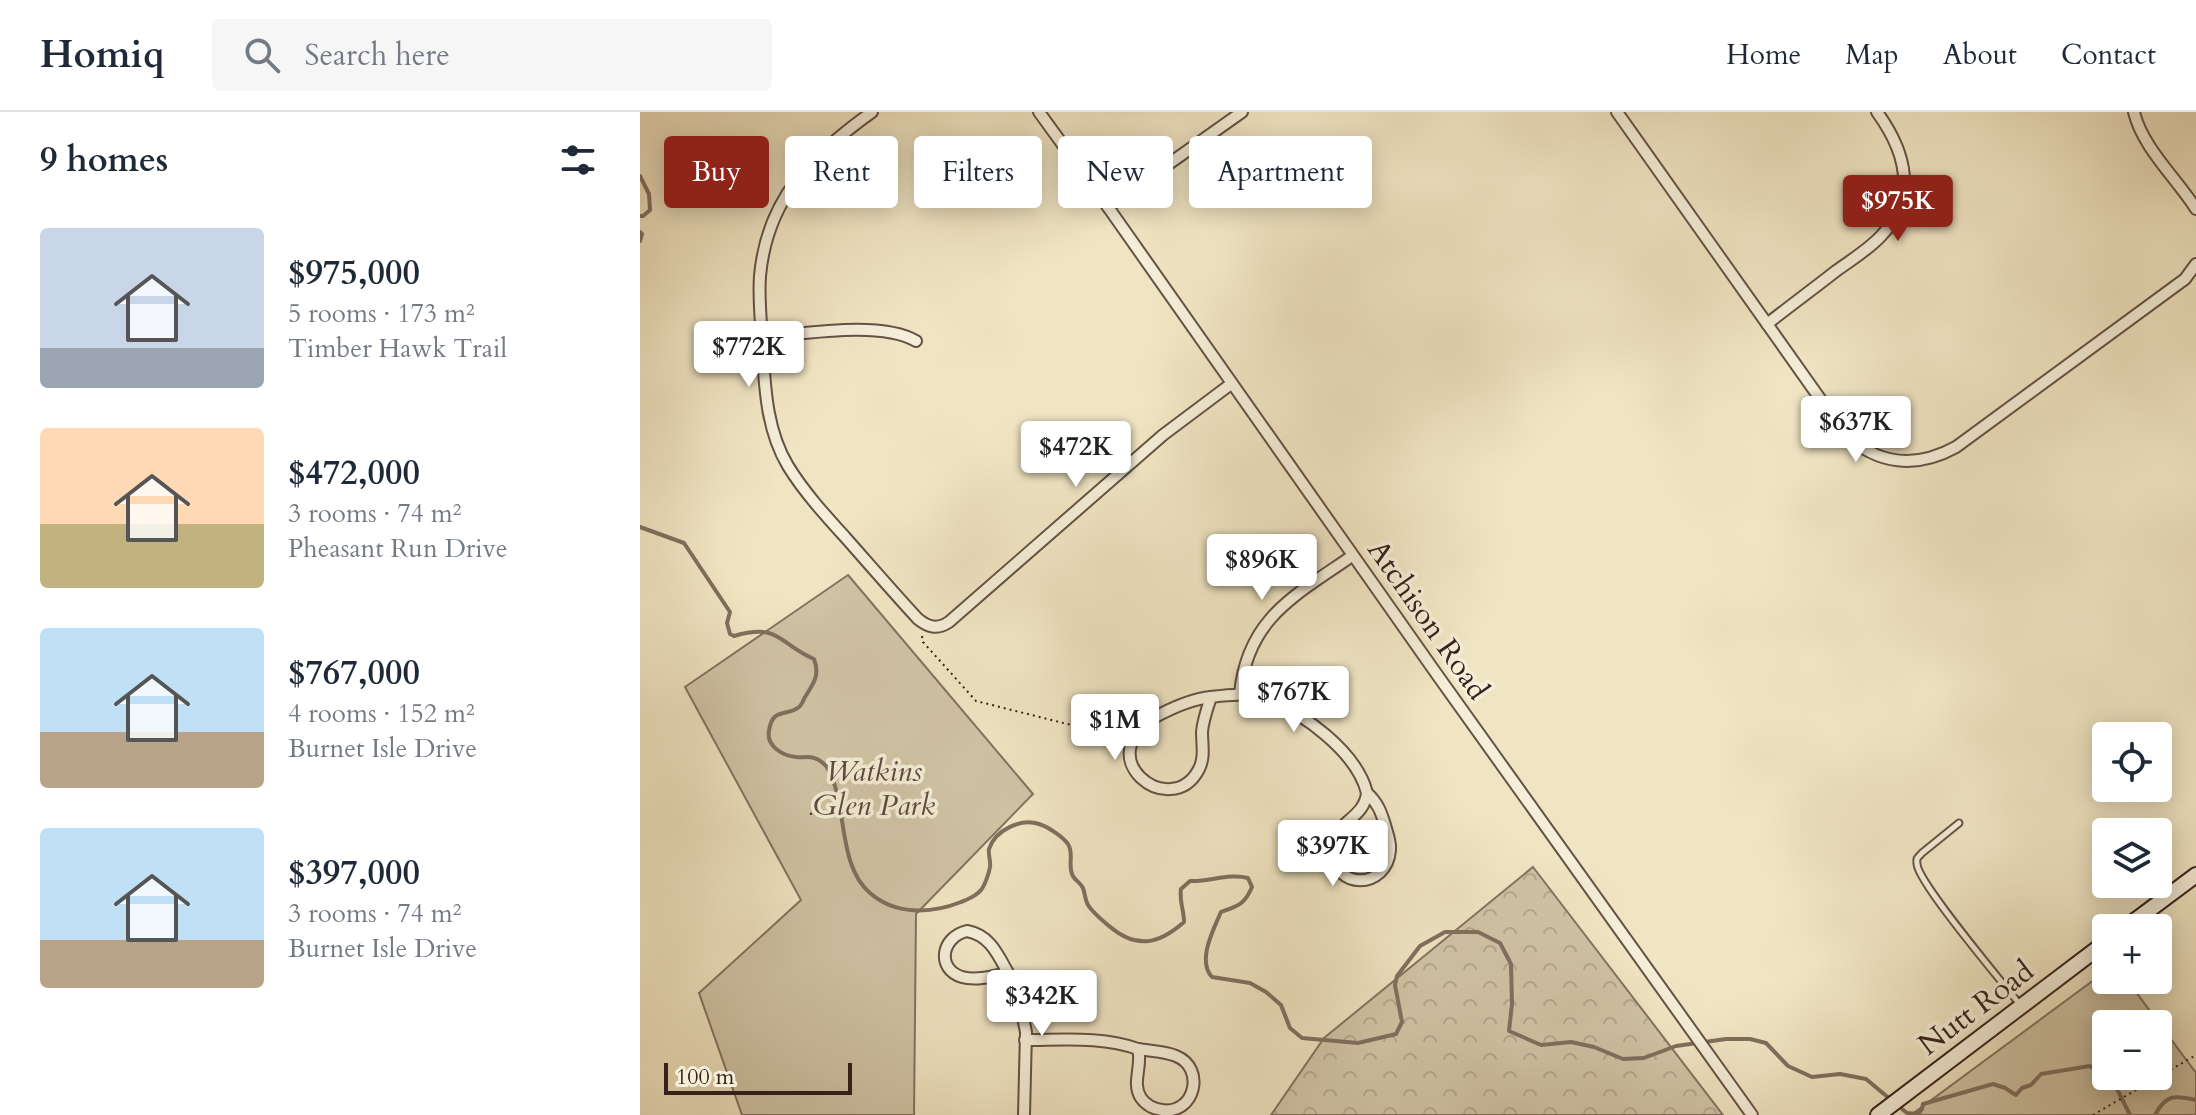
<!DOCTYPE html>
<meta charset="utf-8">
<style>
:root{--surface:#fff;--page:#f6f6f7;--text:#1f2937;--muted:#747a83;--line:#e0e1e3;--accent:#8f2418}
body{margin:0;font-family:Cardo,serif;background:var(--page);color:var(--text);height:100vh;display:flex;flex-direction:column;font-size:30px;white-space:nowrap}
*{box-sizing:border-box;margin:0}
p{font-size:26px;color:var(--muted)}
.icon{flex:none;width:44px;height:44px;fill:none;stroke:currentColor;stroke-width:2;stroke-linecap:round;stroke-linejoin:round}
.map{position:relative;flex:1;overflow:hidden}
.details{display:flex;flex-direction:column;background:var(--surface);width:640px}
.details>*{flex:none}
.hud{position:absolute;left:24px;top:24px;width:760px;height:72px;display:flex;gap:16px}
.controls{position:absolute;left:1452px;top:610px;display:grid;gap:16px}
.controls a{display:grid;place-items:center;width:80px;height:80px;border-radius:8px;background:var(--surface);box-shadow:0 4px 20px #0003;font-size:40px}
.scale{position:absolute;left:24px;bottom:20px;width:188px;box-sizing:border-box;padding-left:8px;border:4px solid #36221b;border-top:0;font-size:22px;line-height:28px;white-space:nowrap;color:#36221b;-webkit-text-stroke:6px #f5eed8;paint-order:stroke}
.price{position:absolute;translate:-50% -68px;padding:0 18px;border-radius:8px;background:#fff;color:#222;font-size:26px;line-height:52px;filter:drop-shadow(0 2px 4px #0008)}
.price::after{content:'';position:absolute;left:50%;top:48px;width:24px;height:18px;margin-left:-12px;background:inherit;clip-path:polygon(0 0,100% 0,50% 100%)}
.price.selected{background:var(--accent);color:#fff}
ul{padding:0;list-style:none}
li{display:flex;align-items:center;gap:24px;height:200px;padding:0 40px}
li span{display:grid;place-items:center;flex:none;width:224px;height:160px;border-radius:8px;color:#555}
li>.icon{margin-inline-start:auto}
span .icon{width:96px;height:96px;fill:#fffc;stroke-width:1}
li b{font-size:34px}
h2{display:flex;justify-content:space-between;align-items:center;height:96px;padding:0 40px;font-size:34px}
.chip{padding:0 28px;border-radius:8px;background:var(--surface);box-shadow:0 4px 20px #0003;font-size:28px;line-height:72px}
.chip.selected{background:var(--accent);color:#fff}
header{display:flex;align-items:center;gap:48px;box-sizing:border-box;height:112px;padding:0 40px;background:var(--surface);border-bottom:2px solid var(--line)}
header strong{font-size:38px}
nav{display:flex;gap:44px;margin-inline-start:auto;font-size:28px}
.search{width:560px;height:72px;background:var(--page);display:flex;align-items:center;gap:20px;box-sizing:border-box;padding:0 28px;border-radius:8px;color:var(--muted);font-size:30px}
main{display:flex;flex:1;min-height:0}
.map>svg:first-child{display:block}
.green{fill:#d0c4a6;stroke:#837360;stroke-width:2;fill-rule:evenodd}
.forest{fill:url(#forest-crowns);stroke:#837360;stroke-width:2}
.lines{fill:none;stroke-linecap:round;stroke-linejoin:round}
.stream{stroke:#806f5e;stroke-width:4}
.lane-casing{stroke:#645345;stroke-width:9}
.street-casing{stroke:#645345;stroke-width:14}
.secondary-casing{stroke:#36221b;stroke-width:18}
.path{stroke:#36221b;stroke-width:2;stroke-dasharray:2 4;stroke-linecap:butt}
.lane{stroke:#f5eed8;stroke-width:5}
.street{stroke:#f5eed8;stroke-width:10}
.secondary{stroke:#f5eed8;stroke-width:14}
.labels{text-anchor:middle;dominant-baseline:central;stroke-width:7;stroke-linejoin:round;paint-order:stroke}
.street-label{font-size:30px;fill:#36221b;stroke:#f5eed8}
.park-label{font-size:30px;font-style:italic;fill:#5c4a3e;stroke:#f5eed8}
</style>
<header>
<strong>Homiq</strong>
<div class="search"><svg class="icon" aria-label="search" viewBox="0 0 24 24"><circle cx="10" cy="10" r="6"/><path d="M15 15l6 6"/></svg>Search here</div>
<nav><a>Home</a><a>Map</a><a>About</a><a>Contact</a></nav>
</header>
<main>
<section class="details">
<h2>9 homes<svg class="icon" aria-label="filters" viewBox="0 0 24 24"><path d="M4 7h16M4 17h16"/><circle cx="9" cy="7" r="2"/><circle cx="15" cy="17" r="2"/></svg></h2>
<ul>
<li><span style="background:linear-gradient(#c9d6e8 75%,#9aa5b1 0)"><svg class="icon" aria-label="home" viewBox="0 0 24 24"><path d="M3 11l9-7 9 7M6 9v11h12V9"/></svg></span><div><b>$975,000</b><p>5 rooms · 173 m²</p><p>Timber Hawk Trail</p></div></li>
<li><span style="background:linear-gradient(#ffd9b3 60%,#c2b280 0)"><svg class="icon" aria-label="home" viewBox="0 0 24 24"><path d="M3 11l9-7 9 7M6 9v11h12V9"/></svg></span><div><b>$472,000</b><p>3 rooms · 74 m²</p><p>Pheasant Run Drive</p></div></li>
<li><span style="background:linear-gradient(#bfe0f5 65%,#b9a48a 0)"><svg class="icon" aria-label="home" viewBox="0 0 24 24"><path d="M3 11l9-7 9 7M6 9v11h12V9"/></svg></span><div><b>$767,000</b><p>4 rooms · 152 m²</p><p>Burnet Isle Drive</p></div></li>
<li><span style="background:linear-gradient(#bfe0f5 70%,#b9a48a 0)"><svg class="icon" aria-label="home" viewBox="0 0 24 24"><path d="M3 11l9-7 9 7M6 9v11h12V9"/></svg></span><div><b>$397,000</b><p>3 rooms · 74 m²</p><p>Burnet Isle Drive</p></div></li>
</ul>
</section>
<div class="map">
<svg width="1556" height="1003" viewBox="0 0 1556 1003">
<defs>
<pattern id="forest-crowns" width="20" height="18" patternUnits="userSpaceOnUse" patternTransform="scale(2)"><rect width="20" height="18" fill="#d0c4a6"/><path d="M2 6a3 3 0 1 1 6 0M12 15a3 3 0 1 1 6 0" fill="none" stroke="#b3a88e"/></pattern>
</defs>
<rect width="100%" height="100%" fill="#f0e5c3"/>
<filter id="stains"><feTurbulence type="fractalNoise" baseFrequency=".0025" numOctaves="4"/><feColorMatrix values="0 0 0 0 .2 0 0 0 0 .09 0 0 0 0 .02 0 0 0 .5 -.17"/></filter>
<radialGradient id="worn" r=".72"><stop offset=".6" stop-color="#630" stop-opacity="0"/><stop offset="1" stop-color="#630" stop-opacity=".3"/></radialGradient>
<g class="green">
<path d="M208 463 393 682 276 802 274 1003H102L59 881 161 788 45 575Z"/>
<path d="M1466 859V868H1487L1556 961V1003H1271ZM1466 912H1518V964H1466Z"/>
</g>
<path class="forest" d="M893 755 1083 1003H631L684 926Z"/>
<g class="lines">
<g class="stream">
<path d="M0 64 9 82 10 98 3 104H0"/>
<path d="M0 120 2 122 0 129"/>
<path d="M0 415 44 431 90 500 87 511 90 522 94 524C141 511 137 531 174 547 180 563 174 571 165 585 164 587 161 594 159 595 147 605 132 595 129 619 126 634 143 644 156 645 161 646 168 644 174 646 179 647 185 652 188 657 208 693 197 753 230 781 255 803 291 802 321 790 327 788 337 783 341 778 345 773 349 761 350 755 351 750 348 742 349 737 355 718 381 706 399 712 408 715 422 724 428 732 434 741 428 752 432 762 434 768 440 770 443 776 445 781 445 788 448 793 453 801 462 808 469 814 496 837 518 833 544 810 544 798 539 789 541 777L550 769C570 770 588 761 608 766L612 775C605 792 598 794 581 800 573 818 557 849 572 865L610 871 626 880 641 893 650 916 662 926 718 931 756 922 762 910 755 873 757 864 780 834 805 820H838L860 831 871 852 872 892 869 919 901 933 931 930 954 935 983 947 1004 946 1036 934 1086 927H1110L1126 931 1148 954 1172 965 1200 962 1226 967 1250 987"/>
<path d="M1257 993 1267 1001 1278 1002 1282 997 1283 992 1353 972 1365 976 1376 983 1382 976 1391 973 1401 962 1450 954 1476 975 1490 1003"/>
<path d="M1515 1003C1526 982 1535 983 1556 988"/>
</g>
<g class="lane-casing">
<path id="lane" d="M1319 711 1282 741C1278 746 1276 745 1277 752 1278 771 1364 872 1381 894"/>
</g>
<g class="street-casing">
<g id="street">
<path d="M232 0C172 43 127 86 120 164 118 190 122 217 123 243 125 281 128 321 148 354 164 380 185 403 205 425 229 452 253 480 278 507 288 515 297 518 309 510L523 323 591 272"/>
<path d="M399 0 468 95 798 564 1112 1003"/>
<path d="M977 0 1205 322C1238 353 1276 357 1316 335L1545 167 1556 152"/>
<path d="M1494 0C1502 35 1537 67 1556 97"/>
<path d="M468 95 602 0"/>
<path d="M1127 212C1150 194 1173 177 1196 159 1211 148 1228 138 1241 124 1278 85 1266 40 1237 0"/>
<path d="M123 225C163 222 241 208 276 229"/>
<path d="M600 582C607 506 656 483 712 444"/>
<path d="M571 585C567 597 563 608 562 620 562 633 565 645 559 657 531 711 445 644 519 603 536 594 552 587 571 585Z"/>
<path d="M571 585C589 583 605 581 622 586 661 598 717 640 727 681"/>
<path d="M727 681C738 691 741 700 745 713 747 721 751 730 750 738 747 778 693 779 692 737 691 711 724 708 727 681Z"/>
<path d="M327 819C350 823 358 843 368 861 354 864 336 869 322 865 296 857 301 825 327 819Z"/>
<path d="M368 861 379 886 386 920 384 1003"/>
<path d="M385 928C422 928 463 924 498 937"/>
<path d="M498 937C510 939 524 939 536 944 566 956 555 1003 522 998 514 997 506 993 501 986 491 971 503 953 498 937Z"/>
</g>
</g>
<g class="secondary-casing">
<g id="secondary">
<path d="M1485 816 1556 763"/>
<path d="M1238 1003 1466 830"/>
</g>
</g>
<g class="path">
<path d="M282 524 283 530 336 589 483 626"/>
<path d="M170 702 217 692"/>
<path d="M1453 1003 1556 943"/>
</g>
<use href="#lane" class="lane"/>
<use href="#street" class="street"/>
<use href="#secondary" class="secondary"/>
</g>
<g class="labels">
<g class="street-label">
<text transform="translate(788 508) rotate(55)">Atchison Road</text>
<text transform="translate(1336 896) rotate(-37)">Nutt Road</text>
</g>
<g class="park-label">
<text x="234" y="659">Watkins<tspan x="234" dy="34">Glen Park</tspan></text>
</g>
</g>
<rect width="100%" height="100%" filter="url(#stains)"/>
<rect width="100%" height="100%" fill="url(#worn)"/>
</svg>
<div class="controls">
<a><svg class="icon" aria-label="locate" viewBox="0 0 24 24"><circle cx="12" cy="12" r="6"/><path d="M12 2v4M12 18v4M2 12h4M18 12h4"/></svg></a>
<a><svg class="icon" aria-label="layers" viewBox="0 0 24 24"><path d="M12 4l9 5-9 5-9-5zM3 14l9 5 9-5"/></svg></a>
<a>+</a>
<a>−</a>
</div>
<div class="scale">100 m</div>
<b class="price selected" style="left:1258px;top:131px">$975K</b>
<b class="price" style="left:109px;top:277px">$772K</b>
<b class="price" style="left:1216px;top:352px">$637K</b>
<b class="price" style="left:436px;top:377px">$472K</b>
<b class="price" style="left:622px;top:490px">$896K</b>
<b class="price" style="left:654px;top:622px">$767K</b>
<b class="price" style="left:475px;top:650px">$1M</b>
<b class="price" style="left:693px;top:776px">$397K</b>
<b class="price" style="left:402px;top:926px">$342K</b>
<div class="hud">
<a class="chip selected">Buy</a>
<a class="chip">Rent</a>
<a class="chip">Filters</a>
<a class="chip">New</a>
<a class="chip">Apartment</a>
</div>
</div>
</main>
